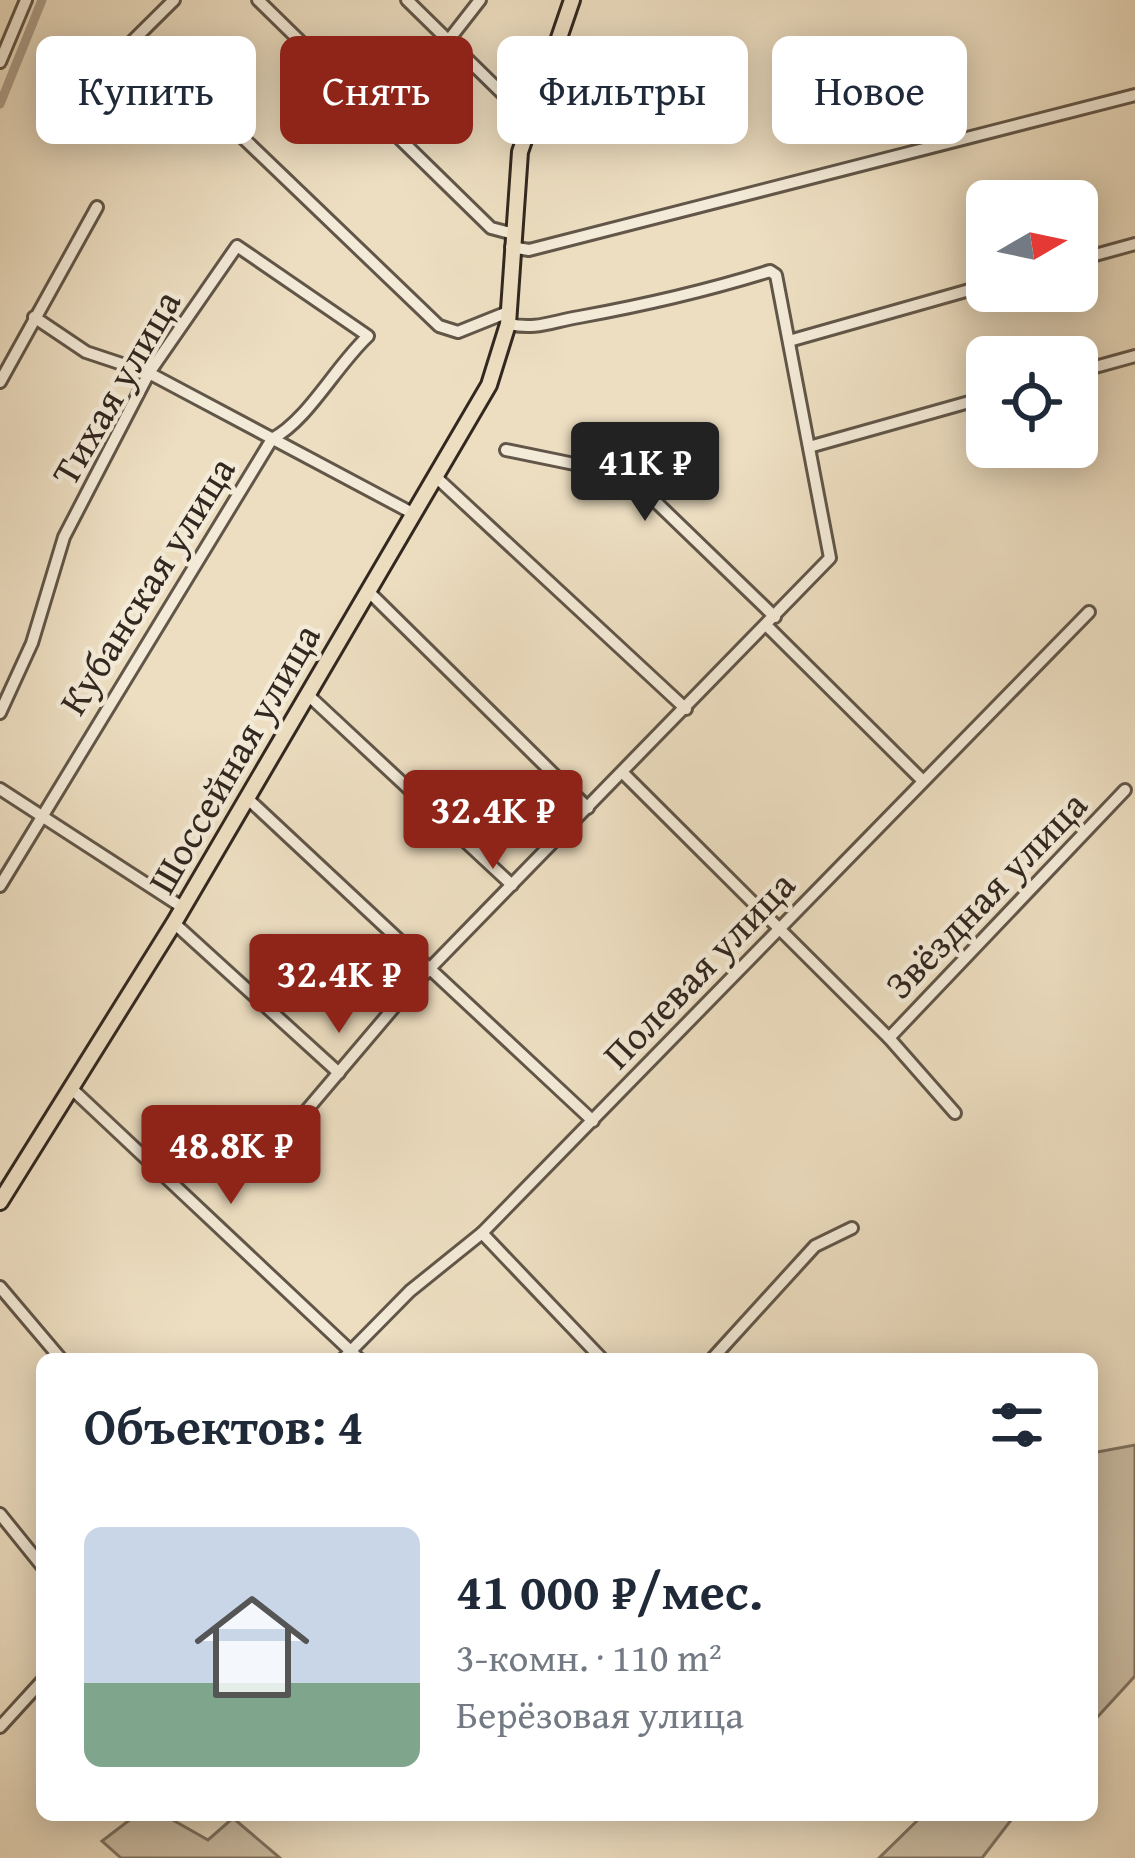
<!DOCTYPE html>
<html lang="ru">
<meta charset="utf-8">
<style>
:root{--surface:#fff;--page:#f6f6f7;--text:#1f2937;--muted:#747a83;--line:#e0e1e3;--accent:#8f2418}
body{margin:0;font-family:"Gentium Book Plus",serif;background:var(--page);color:var(--text);height:100vh;display:flex;flex-direction:column;font-size:45px;white-space:nowrap}
*{box-sizing:border-box;margin:0}
p{font-size:39px;color:var(--muted)}
.icon{flex:none;width:66px;height:66px;fill:none;stroke:currentColor;stroke-width:2;stroke-linecap:round;stroke-linejoin:round}
.map{position:relative;flex:1;overflow:hidden}
.panel{position:absolute;left:36px;top:1353px;width:1062px;height:468px;display:flex;flex-direction:column;background:var(--surface);border-radius:18px;box-shadow:0 6px 30px #0003}
.panel>*{flex:none}
.top-card{position:absolute;left:36px;top:36px;width:1065px;height:108px;display:flex;gap:24px}
.needle{width:78px;rotate:81deg}
.buttons{position:absolute;left:966px;top:180px;display:grid;gap:24px}
.buttons a{display:grid;place-items:center;width:132px;height:132px;border-radius:18px;background:var(--surface);box-shadow:0 6px 30px #0003;font-size:60px}
.price{position:absolute;translate:-50% -102px;padding:0 27px;border-radius:12px;background:var(--accent);color:#fff;font-size:39px;line-height:78px;filter:drop-shadow(0 3px 6px #0008)}
.price::after{content:'';position:absolute;left:50%;top:72px;width:36px;height:27px;margin-left:-18px;background:inherit;clip-path:polygon(0 0,100% 0,50% 100%)}
.price.current{background:#222;color:#fff}
ul{padding:0;list-style:none}
li{display:flex;align-items:center;gap:36px;height:300px;padding:0 48px}
li+li{border-top:3px solid var(--line)}
li span{display:grid;place-items:center;flex:none;width:336px;height:240px;border-radius:18px;color:#555}
li>.icon{margin-inline-start:auto}
span .icon{width:144px;height:144px;fill:#fffc;stroke-width:1}
li b{font-size:51px}
h2{display:flex;justify-content:space-between;align-items:center;height:144px;padding:0 48px;font-size:51px}
.pill{padding:0 42px;border-radius:18px;background:var(--surface);box-shadow:0 6px 30px #0003;font-size:42px;line-height:108px}
.pill.current{background:var(--accent);color:#fff}
.map>svg:first-child{display:block}
.green{fill:#cdbfa6;stroke:#807463;stroke-width:3}
.lines{fill:none;stroke-linecap:round;stroke-linejoin:round}
.canal{stroke:#ada08a;stroke-width:9}
.minor-casing{stroke:#615648;stroke-width:16}
.major-casing{stroke:#322820;stroke-width:20}
.minor{stroke:#f3ead7;stroke-width:10}
.major{stroke:#eddec1;stroke-width:14}
.labels{text-anchor:middle;dominant-baseline:central;stroke-width:9;stroke-linejoin:round;paint-order:stroke}
.street-label{font-size:39px;fill:#322820;stroke:#f3ead7}
</style>
<div class="map">
<svg width="1135" height="1858" viewBox="0 0 1135 1858">
<rect width="100%" height="100%" fill="#eddec1"/>
<filter id="stains"><feTurbulence type="fractalNoise" baseFrequency=".00167" numOctaves="4"/><feColorMatrix values="0 0 0 0 .2 0 0 0 0 .09 0 0 0 0 .02 0 0 0 .5 -.17"/></filter>
<radialGradient id="worn" r=".72"><stop offset=".6" stop-color="#630" stop-opacity="0"/><stop offset="1" stop-color="#630" stop-opacity=".3"/></radialGradient>
<g class="green">
<path d="M1135 1445V1676L1092 1723V1453Z"/>
<path d="M136 1815H164L208 1840 233 1818 280 1858H121L102 1841Z"/>
<path d="M923 1815H1015L982 1858H879Z"/>
</g>
<g class="lines">
<path class="canal" d="M0 104 42 0"/>
<g class="minor-casing">
<g id="minor">
<path d="M258 0 491 228 510 233"/>
<path d="M407 0 507 98 532 104"/>
<path d="M138 37 439 326 458 332 508 312"/>
<path d="M448 41 480 0"/>
<path d="M0 62 26 0"/>
<path d="M70 103 174 0"/>
<path d="M511 247 529 250 1135 95"/>
<path d="M1077 260 1135 244"/>
<path d="M34 317 86 352 149 373 414 514"/>
<path d="M789 341 987 285"/>
<path d="M1077 372 1135 356"/>
<path d="M0 382 97 207"/>
<path d="M809 447 987 397"/>
<path d="M506 450 628 475 775 617"/>
<path d="M437 478 686 709"/>
<path d="M369 592 588 808"/>
<path d="M767 626 921 779"/>
<path d="M307 694 512 885"/>
<path d="M0 713 32 643 64 537 149 373 237 246 368 336C335 367 308 420 272 439L0 886"/>
<path d="M623 773 889 1038 955 1113"/>
<path d="M0 789 182 907"/>
<path d="M247 798 593 1121"/>
<path d="M174 923 339 1073"/>
<path d="M889 1038 1125 790"/>
<path d="M72 1089 359 1359"/>
<path d="M284 1137 407 992 830 558 776 275 770 271C706 291 645 305 579 317 550 322 537 330 508 324"/>
<path d="M482 1233 602 1359"/>
<path d="M0 1287 61 1359"/>
<path d="M343 1359 410 1291 482 1233 1089 612"/>
<path d="M712 1359 815 1246 852 1228"/>
<path d="M0 1514 42 1566"/>
<path d="M0 1727 42 1681"/>
</g>
</g>
<g class="major-casing">
<path id="major" d="M0 1202 174 923 489 385 508 324 520 152 572 0"/>
</g>
<use href="#minor" class="minor"/>
<use href="#major" class="major"/>
</g>
<g class="labels">
<g class="street-label">
<text transform="translate(115 387) rotate(-60)">Тихая улица</text>
<text transform="translate(146 585) rotate(-58)">Кубанская улица</text>
<text transform="translate(233 758) rotate(-60)">Шоссейная улица</text>
<text transform="translate(985 894) rotate(-46)">Звёздная улица</text>
<text transform="translate(698 969) rotate(-46)">Полевая улица</text>
</g>
</g>
<rect width="100%" height="100%" filter="url(#stains)"/>
<rect width="100%" height="100%" fill="url(#worn)"/>
</svg>
<div class="buttons">
<a><svg class="needle" viewBox="-14 -14 28 28"><path d="M0-13l5 13h-10z" fill="#e53935"/><path d="M0 13l5-13h-10z" fill="#747a83"/></svg></a>
<a><svg class="icon" aria-label="locate" viewBox="0 0 24 24"><circle cx="12" cy="12" r="6"/><path d="M12 2v4M12 18v4M2 12h4M18 12h4"/></svg></a>
</div>
<b class="price current" style="left:645px;top:524px">41K ₽</b>
<b class="price" style="left:493px;top:872px">32.4K ₽</b>
<b class="price" style="left:339px;top:1036px">32.4K ₽</b>
<b class="price" style="left:231px;top:1207px">48.8K ₽</b>
<div class="top-card">
<a class="pill">Купить</a>
<a class="pill current">Снять</a>
<a class="pill">Фильтры</a>
<a class="pill">Новое</a>
</div>
<section class="panel">
<h2>Объектов: 4<svg class="icon" aria-label="filters" viewBox="0 0 24 24"><path d="M4 7h16M4 17h16"/><circle cx="9" cy="7" r="2"/><circle cx="15" cy="17" r="2"/></svg></h2>
<ul>
<li><span style="background:linear-gradient(#c9d6e8 65%,#7fa58c 0)"><svg class="icon" aria-label="home" viewBox="0 0 24 24"><path d="M3 11l9-7 9 7M6 9v11h12V9"/></svg></span><div><b>41 000 ₽/мес.</b><p>3-комн. · 110 m²</p><p>Берёзовая улица</p></div></li>
</ul>
</section>
</div>
